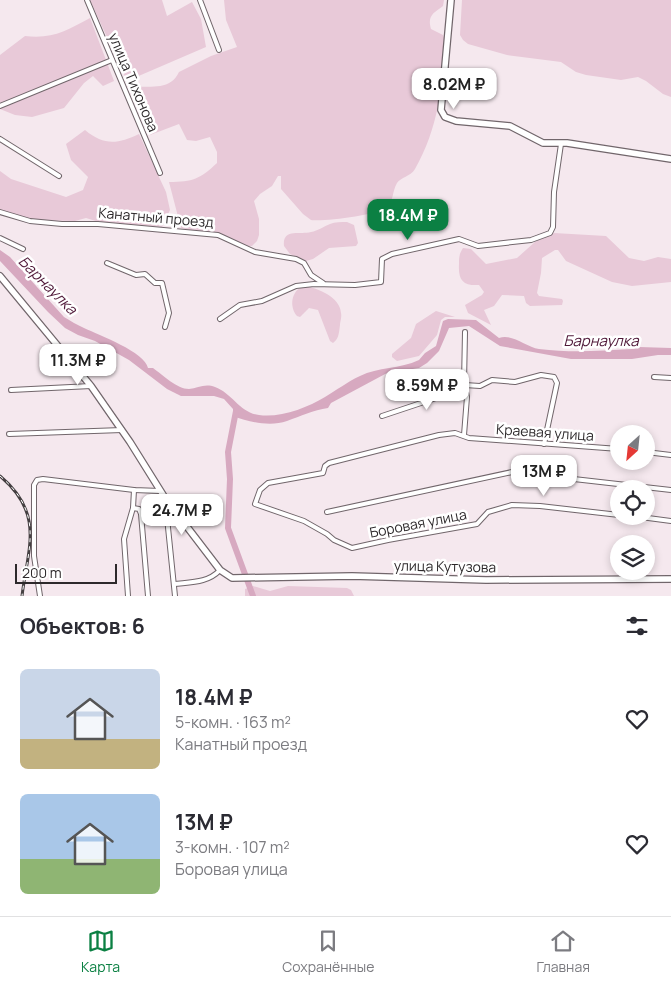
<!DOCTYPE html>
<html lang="ru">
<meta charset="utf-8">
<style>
:root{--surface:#fff;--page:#f7f7f7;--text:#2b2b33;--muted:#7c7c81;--line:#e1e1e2;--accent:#0b8043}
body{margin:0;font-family:Manrope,sans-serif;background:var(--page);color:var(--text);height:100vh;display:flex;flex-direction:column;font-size:19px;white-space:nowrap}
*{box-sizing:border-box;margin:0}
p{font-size:16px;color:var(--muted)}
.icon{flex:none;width:28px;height:28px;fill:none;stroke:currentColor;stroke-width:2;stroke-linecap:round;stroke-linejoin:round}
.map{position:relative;height:596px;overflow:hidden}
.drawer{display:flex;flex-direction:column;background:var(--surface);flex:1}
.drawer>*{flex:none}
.needle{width:32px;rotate:207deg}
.buttons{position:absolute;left:610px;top:425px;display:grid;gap:10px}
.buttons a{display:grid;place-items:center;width:45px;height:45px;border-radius:50%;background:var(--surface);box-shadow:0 2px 8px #0003;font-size:25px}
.scale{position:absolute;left:15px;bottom:12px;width:102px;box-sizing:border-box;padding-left:5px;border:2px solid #2d292b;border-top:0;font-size:14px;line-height:18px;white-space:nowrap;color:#2d292b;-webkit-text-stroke:4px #fff;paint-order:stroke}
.price{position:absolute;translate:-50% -42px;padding:0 11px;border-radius:10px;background:#fff;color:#222;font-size:16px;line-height:32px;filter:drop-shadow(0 1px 2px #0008)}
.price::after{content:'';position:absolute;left:50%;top:30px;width:15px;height:11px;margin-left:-8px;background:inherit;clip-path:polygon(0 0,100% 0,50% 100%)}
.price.selected{background:var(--accent);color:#fff}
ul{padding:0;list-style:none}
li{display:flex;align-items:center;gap:15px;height:125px;padding:0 20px}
li span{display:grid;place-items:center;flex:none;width:140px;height:100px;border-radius:8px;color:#555}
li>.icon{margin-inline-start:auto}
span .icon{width:60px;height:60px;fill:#fffc;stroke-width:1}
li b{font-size:21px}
h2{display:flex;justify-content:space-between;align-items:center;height:60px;padding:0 20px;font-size:21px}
.dock{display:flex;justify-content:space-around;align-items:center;height:70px;border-top:1px solid var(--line);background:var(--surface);font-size:14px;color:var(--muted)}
.dock a{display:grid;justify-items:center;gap:2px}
.dock .selected{color:var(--accent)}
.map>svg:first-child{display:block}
.green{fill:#e8c9d8}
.water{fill:#d7a9c0}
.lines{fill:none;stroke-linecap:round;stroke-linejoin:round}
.river{stroke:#d7a9c0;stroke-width:6}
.street-casing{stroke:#71666b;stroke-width:6}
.secondary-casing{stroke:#71666b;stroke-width:8}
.street{stroke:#fff;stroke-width:4}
.secondary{stroke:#fff;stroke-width:5.5}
.rail-casing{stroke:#443f41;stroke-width:3}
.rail{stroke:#fff;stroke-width:1;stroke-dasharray:4;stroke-linecap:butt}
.labels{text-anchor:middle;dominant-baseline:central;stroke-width:5;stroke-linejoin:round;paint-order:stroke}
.street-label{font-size:14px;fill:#2d292b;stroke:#fff}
.water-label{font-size:15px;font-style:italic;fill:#4f1838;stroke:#fff}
</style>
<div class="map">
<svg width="671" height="596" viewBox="0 0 671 596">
<rect width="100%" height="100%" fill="#f5e8ee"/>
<g class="green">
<path d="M90 0H162L167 16 192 2 201 19 206 47 127 81Z"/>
<path d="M224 0H444L443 6C434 13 427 15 431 29L443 35 445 40C443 86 438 129 415 169 410 177 401 177 397 183 392 191 394 202 386 208 377 215 323 222 311 220L303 214 281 189V176H278L272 186 260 194 254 201 259 219V235L257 241 252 246H245L224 238 181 228 169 182C193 182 200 179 217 163V152L210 137 196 141 187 140 179 124 150 135 134 94 135 87C152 86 171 90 179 72L211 56 237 47 226 20Z"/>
<path d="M462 0H671V97L663 94 646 81 638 77 621 80 586 75 576 72 561 62 507 55 468 44 463 40 460 35Z"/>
<path d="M90 18 114 81 103 86 93 76 84 83 64 108 32 117 15 115 0 109V55L25 36C53 39 66 31 90 18Z"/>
<path d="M85 130C104 146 118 144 139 134L166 192 170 210 162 227 99 222 86 218 75 221 29 220 0 211V171L11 179 66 197 83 190 88 177 71 160 66 144Z"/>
<path d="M347 222 354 225 358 243 356 246 329 248 313 259 306 261 290 254 284 246C282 228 300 235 311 232 318 231 324 226 330 224 335 222 341 222 347 222Z"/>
<path d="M554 233 606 236 629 258 644 261 658 257 671 259V282L632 286 612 282 566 261 558 250H555L542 258 541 273 537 293 539 296 562 299 563 301 562 305 530 306 526 303 524 296 502 295 494 306 484 310 491 325 468 313 465 305 482 295 484 292 479 285C463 286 458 280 459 264 459 258 459 254 463 248L471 249 486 264 517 258 536 241Z"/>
<path d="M304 286C318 288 340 297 341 313 342 317 340 322 340 325 339 332 339 339 333 343L330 341 318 310 309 308 300 317 297 316C289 307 291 290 304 286Z"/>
<path d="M436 311 455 317H445L441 320 437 335 419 356 397 361 392 357V354L411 338 416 324Z"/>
<path d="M253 586 270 591 288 586 347 588 351 590 354 596H245V589Z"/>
</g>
<path class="water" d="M0 250 10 257 64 317C71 321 77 325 84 328 99 335 145 352 148 368H153C163 375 177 389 189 389 198 388 205 383 215 387 232 393 240 413 259 415 280 418 307 408 325 397 337 390 347 382 360 376 378 367 400 369 419 360L425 353 436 346 443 321 448 319 476 320 499 338C512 333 526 347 539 349 571 353 599 351 632 349L639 347 671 348V355H658L632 359H571L500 346 469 326 449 328 439 351 427 363 419 368 387 373 331 403 328 408C313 410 301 416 287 421 270 427 249 422 233 416V409L224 399 214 396H181L167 389 129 360 95 341 78 335 65 328 48 312 0 261Z"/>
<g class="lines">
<path class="river" d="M236 411 228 452 230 479 228 528 253 596"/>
<g class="street-casing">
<g id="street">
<path d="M87 0 160 173"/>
<path d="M200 0 219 50"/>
<path d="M0 106 112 60"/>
<path d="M0 139 59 176"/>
<path d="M0 212 30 221 62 224H98L218 235 255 252 296 259 304 263 311 275 323 283"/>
<path d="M0 238 23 249"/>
<path d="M107 263 136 275 145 274 155 283H162L169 313 165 327"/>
<path d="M220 319 240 305 262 301 296 286 314 284 355 285 381 282 382 259 392 254 459 239 478 246 531 240 550 233 553 227 554 192 561 144"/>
<path d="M654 377 671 378"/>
<path d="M465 385 480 386 492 380 515 382 541 375 554 377 557 383 544 444"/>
<path d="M11 390 91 386"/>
<path d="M382 416 466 388"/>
<path d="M9 434 122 430"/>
<path d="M464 435 467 397 464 383 465 332"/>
<path d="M619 449 469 438 455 433 439 435 329 463 325 466 323 473 268 483 260 490 255 504 304 521 327 534 334 540 352 548 388 540 477 524 488 512 512 505 540 506 619 515"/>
<path d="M646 452 671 455"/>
<path d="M165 498 175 596"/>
<path d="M133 508 139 509 141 514 148 596"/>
<path d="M327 512 512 472 671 490"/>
<path d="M633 516 671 521"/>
<path d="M174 584C191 582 208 583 220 570"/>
<path d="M40 596 34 556V485L37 480 43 479 134 490 160 491"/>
<path d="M128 596 124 539 133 508 134 490"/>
</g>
</g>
<g class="secondary-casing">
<g id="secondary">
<path d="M451 0 441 110 445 117 456 121 510 126 543 143H567L671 159"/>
<path d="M0 276 91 386 130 442 165 498 220 570 232 578 352 576 486 580 671 579"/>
</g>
</g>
<use href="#street" class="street"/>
<use href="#secondary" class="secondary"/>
<g class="rail-casing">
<path id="rail" d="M0 476C45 514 28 547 22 596"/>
</g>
<use href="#rail" class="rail"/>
</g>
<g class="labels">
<g class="street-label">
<text transform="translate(134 82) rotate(67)">улица Тихонова</text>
<text transform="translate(156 217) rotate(5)">Канатный проезд</text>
<text transform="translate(545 432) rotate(4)">Краевая улица</text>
<text transform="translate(418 523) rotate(-11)">Боровая улица</text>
<text transform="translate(445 566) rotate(1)">улица Кутузова</text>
</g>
<g class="water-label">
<text transform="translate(48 285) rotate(45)">Барнаулка</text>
<text x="601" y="340">Барнаулка</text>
</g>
</g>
</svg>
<div class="buttons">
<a><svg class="needle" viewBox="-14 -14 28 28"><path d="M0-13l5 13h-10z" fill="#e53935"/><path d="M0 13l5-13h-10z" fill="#7c7c81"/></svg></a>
<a><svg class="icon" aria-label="locate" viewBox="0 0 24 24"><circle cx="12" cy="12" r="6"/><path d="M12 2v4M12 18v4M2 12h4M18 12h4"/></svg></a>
<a><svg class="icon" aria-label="layers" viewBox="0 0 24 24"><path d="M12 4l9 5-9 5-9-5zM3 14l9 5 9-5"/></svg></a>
</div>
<div class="scale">200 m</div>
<b class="price" style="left:454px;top:110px">8.02M ₽</b>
<b class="price selected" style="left:408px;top:241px">18.4M ₽</b>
<b class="price" style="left:78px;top:386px">11.3M ₽</b>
<b class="price" style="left:427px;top:411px">8.59M ₽</b>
<b class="price" style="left:544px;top:497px">13M ₽</b>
<b class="price" style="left:182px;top:536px">24.7M ₽</b>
</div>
<section class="drawer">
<h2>Объектов: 6<svg class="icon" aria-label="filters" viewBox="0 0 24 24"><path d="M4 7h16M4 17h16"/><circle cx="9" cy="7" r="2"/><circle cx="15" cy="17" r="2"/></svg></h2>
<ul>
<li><span style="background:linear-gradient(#c9d6e8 70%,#c2b280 0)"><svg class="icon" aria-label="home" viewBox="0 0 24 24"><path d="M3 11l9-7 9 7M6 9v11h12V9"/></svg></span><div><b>18.4M ₽</b><p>5-комн. · 163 m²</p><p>Канатный проезд</p></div><svg class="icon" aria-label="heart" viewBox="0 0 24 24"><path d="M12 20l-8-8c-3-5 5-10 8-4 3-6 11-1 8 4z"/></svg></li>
<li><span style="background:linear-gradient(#a9c7e8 65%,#8fb573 0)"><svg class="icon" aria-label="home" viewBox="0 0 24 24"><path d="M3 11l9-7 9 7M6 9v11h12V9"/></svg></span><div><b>13M ₽</b><p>3-комн. · 107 m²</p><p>Боровая улица</p></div><svg class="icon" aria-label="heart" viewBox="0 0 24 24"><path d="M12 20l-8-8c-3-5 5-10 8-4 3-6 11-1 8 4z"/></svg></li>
</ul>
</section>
<nav class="dock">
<a class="selected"><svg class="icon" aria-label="map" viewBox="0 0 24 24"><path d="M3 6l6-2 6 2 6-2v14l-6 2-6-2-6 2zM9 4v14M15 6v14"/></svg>Карта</a>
<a><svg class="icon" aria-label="saved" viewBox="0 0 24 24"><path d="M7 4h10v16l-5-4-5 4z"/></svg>Сохранённые</a>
<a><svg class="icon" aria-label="home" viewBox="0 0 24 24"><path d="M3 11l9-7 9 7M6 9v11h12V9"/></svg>Главная</a>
</nav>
